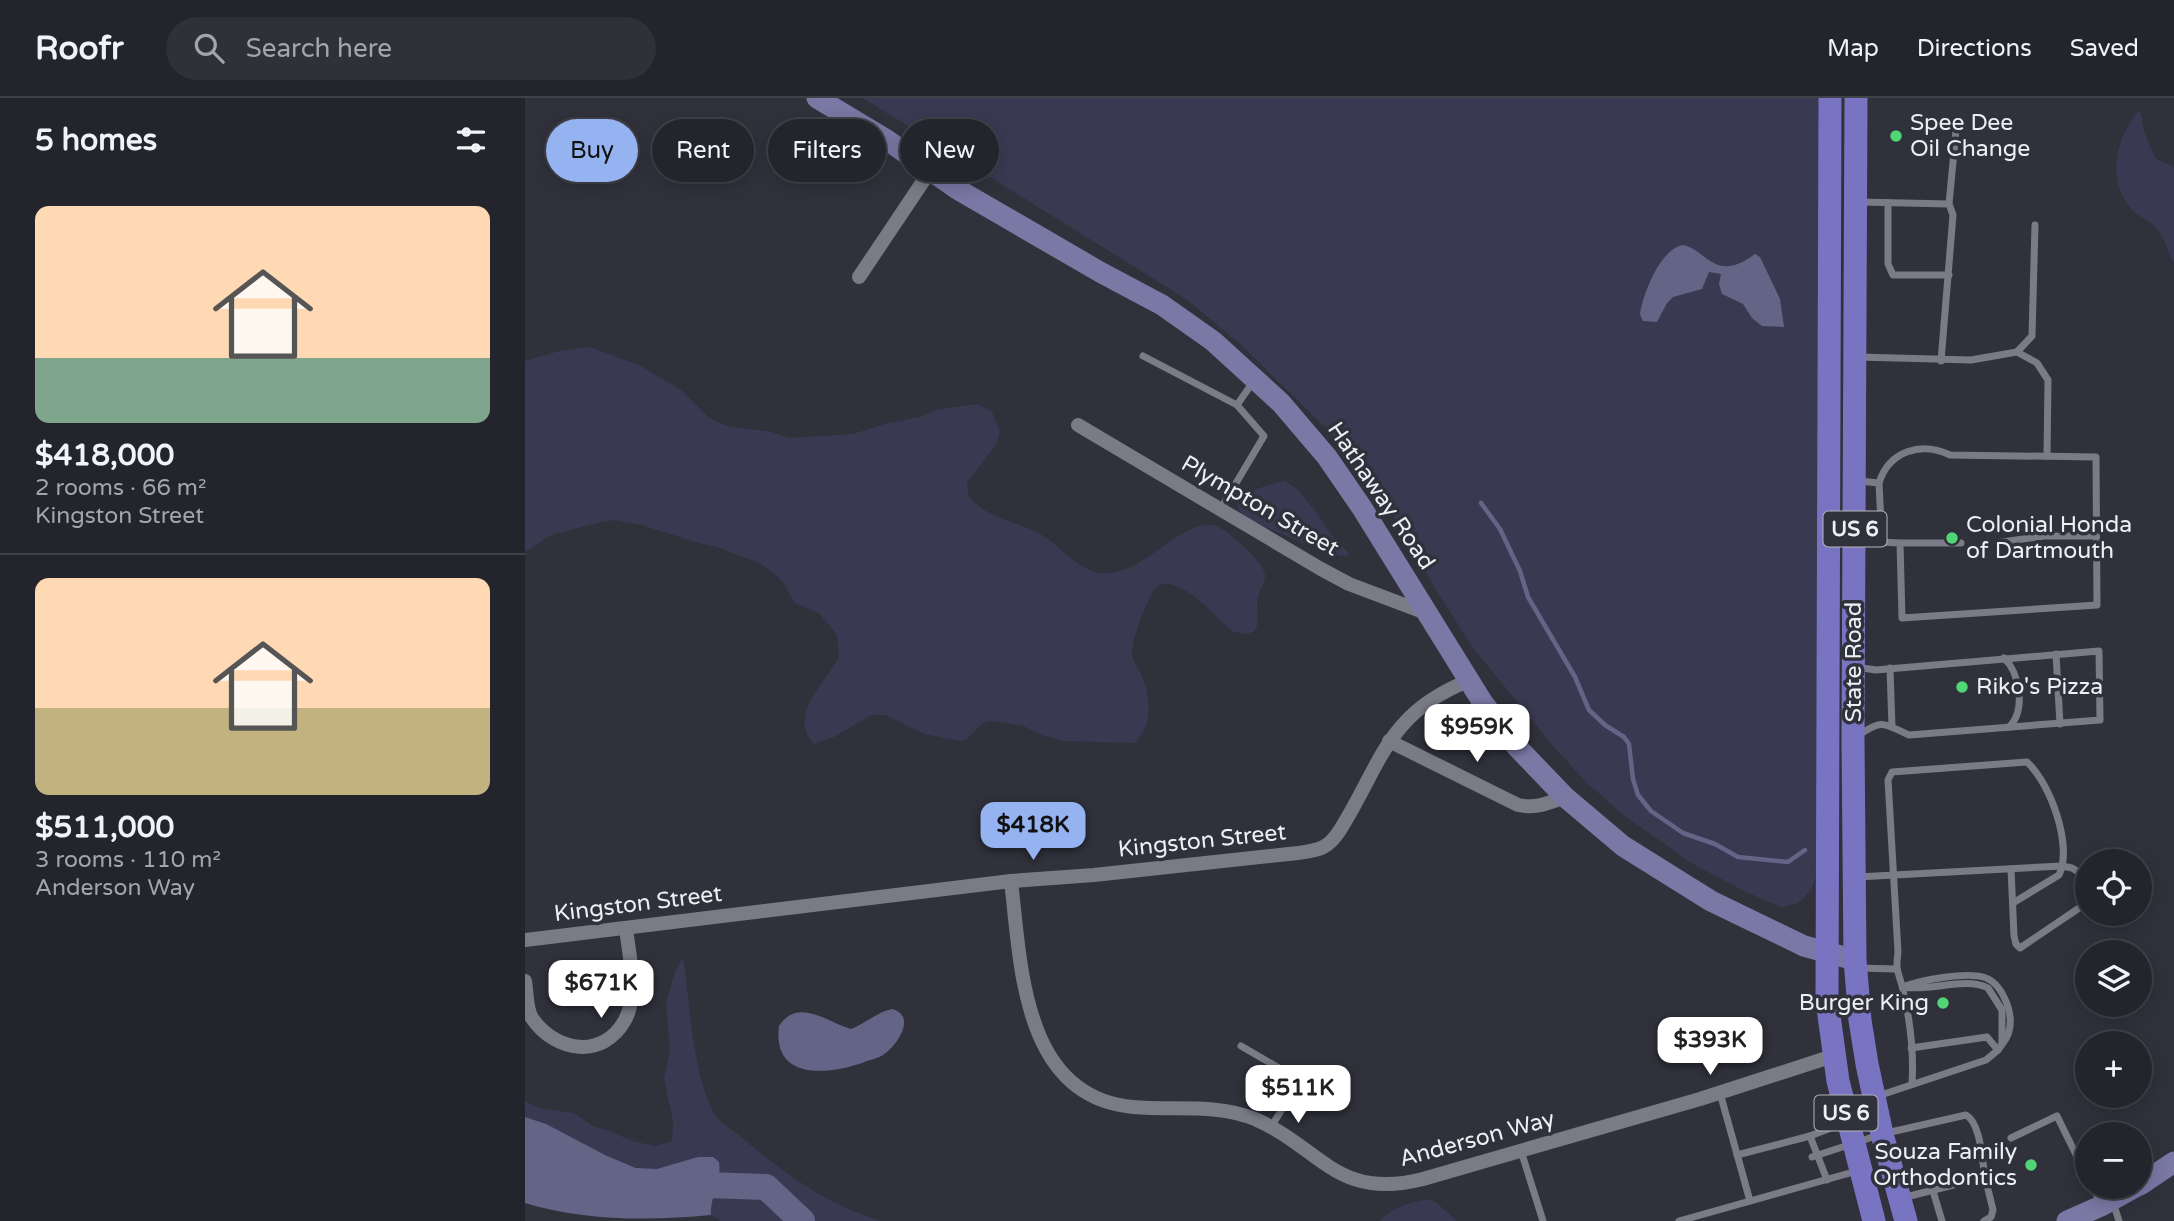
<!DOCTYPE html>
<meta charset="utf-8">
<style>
:root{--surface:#24252c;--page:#303138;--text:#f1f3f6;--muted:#a3a5a9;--line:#414248;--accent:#95b2f1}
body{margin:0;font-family:"Varela Round",sans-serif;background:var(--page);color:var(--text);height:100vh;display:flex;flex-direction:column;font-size:26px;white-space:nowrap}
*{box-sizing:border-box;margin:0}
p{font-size:23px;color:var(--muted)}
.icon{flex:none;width:38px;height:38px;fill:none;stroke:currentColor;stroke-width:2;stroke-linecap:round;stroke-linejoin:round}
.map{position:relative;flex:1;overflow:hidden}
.drawer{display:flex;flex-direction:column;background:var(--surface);width:525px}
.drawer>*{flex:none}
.top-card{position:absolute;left:21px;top:21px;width:665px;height:63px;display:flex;gap:14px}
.buttons{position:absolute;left:1550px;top:751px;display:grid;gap:14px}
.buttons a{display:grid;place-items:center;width:77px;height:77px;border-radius:50%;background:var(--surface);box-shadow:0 4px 18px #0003,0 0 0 2px var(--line);font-size:35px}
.price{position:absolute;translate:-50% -60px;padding:0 16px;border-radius:14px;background:#fff;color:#222;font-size:23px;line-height:46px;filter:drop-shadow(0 2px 4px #0008)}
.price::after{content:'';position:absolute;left:50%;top:42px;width:21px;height:16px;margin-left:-10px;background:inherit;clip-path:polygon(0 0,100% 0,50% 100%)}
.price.selected{background:var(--accent);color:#111}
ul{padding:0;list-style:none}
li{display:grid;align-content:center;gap:14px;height:371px;padding:0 35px}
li+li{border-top:2px solid var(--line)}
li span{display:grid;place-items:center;height:217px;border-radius:14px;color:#555}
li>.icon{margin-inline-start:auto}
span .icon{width:126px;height:126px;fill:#fffc;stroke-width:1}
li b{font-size:30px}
h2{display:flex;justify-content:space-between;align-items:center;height:84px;padding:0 35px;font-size:30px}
.pill{padding:0 24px;border-radius:32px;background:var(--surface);box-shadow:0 4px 18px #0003,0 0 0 2px var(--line);font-size:24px;line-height:63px}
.pill.selected{background:var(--accent);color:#111}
header{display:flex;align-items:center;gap:42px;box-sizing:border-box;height:98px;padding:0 35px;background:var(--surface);border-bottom:2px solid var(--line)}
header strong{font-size:33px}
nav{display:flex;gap:38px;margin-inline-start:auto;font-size:24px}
.search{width:490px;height:63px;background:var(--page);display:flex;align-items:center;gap:18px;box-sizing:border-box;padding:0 24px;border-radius:38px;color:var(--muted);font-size:26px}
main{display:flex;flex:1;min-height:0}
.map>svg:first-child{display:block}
.green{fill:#393952}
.water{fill:#646586}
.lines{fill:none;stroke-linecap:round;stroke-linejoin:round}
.stream{stroke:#646586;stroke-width:4.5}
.river{stroke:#646586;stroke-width:26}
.service{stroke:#7a7b86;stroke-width:7}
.minor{stroke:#7a7b86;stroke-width:14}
.secondary{stroke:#7a78a4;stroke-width:21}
.primary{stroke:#7974c2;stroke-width:23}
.poi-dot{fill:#50d674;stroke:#30313b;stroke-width:2.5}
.labels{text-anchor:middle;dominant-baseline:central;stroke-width:7;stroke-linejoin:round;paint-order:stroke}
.shield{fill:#30313b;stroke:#b5b6bd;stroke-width:2}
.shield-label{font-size:21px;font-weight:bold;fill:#eeeff5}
.poi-label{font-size:23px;fill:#eeeff5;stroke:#30313b;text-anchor:start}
.street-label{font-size:23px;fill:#eeeff5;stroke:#30313b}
</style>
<header>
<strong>Roofr</strong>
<div class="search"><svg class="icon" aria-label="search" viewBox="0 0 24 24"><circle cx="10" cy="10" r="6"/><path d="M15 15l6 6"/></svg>Search here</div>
<nav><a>Map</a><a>Directions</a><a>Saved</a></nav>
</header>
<main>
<section class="drawer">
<h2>5 homes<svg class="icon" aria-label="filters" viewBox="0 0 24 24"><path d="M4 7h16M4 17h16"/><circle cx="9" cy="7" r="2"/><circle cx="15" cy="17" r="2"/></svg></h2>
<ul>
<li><span style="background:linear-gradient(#ffd9b3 70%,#7fa58c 0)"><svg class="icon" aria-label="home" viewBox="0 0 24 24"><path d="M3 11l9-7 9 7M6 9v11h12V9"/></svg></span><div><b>$418,000</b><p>2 rooms · 66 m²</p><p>Kingston Street</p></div></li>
<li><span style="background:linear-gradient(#ffd9b3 60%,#c2b280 0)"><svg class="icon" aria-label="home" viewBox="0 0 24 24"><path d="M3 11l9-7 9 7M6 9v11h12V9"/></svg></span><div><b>$511,000</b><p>3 rooms · 110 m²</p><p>Anderson Way</p></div></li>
</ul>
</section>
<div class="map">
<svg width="1649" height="1123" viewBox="0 0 1649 1123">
<rect width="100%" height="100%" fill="#30313b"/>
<g class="green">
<path d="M338 0H1295L1291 778 1287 790 1279 800 1271 806 1256 809 1219 793 1166 765 1100 718 1062 685 1028 648 949 551 914 497 872 423 802 331 714 245 661 201Z"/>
<path d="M1615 12 1619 33 1630 60 1649 69V165C1643 155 1640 140 1632 131 1624 121 1610 118 1603 107 1582 80 1592 35 1615 12Z"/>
<path d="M64 249 114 267 156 292 182 318 190 323 203 328 246 334 264 340 328 336 363 325 395 319 411 312 452 306 467 314 475 334 472 345 442 385 444 399C449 404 455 410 461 413 477 423 498 426 515 436 533 446 547 466 567 473 576 477 588 475 598 472 626 464 659 423 688 427 701 429 734 461 739 473 743 482 735 490 733 498 728 513 745 545 707 533 692 520 652 473 632 489 627 493 624 502 621 508 615 520 608 541 607 555 607 562 612 568 615 574 626 597 629 625 610 645L539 643 520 638 498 628 468 623 458 625 442 641 435 643 399 636 361 617H346L309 639 289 646C262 618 300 585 314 559L312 537 294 515 270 505 257 483 245 472 234 465 192 449 174 445 116 427 90 422 77 424 26 437 0 454V263L34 253Z"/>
<path d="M760 383 771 390 793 416 803 433 824 455 822 458 807 457 723 422 712 410V404C724 392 744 386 760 383Z"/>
<path d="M158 859C166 909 166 966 187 1012 193 1025 205 1030 215 1038 256 1073 303 1108 357 1123H196L186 1117 185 1106 196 1075 173 1059C160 1064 146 1069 131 1071 92 1074 39 1032 0 1019V1003L14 1010 49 1015 68 1028 85 1033 107 1043 130 1048 147 1043 148 1024 139 980 145 952 141 904 150 874Z"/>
<path d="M904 1101 912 1105 932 1123H855C870 1108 883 1105 904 1101Z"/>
</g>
<g class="water">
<path d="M1158 147C1178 151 1186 174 1210 167 1217 165 1224 160 1230 156L1235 159 1255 201 1259 229 1237 228 1227 220 1218 206 1197 196 1194 186 1196 176 1184 174 1177 191 1148 199 1142 205 1132 224 1118 223 1115 216C1118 196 1135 151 1158 147Z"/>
<path d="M367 911C393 918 371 949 358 957 352 961 343 962 337 965 302 977 247 982 254 928 273 899 302 924 326 931 340 926 352 914 367 911Z"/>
<path d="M0 1019 21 1026 82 1058 111 1070 132 1071 173 1059H188L194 1064C197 1083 185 1098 186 1117 125 1123 59 1123 0 1105Z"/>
</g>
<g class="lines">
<path class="stream" d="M956 405 975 431 995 473 1003 499 1050 579 1064 612 1080 627 1099 639 1104 646 1108 681 1113 697 1126 713 1158 735 1190 746 1213 759 1263 764 1280 752"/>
<path class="river" d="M155 1086 241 1089 277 1123"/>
<g class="service">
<path d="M1335 104 1424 106 1428 117 1416 263"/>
<path d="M1363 105V166L1368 177H1424"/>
<path d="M1424 106 1432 22"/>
<path d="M1492 254 1512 265 1523 282 1522 358"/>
<path d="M618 258 712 307"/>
<path d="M1333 259 1446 262 1492 254 1507 238 1510 127"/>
<path d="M1354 385 1357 445"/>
<path d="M695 412 739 338 712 307 728 284"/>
<path d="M1334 443 1375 445 1377 520 1572 507 1571 359 1425 357C1396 343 1364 353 1354 385L1334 383"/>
<path d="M1477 444 1519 438H1571"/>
<path d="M1375 445H1436"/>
<path d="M1531 556 1535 626"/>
<path d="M1479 560C1495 575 1501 613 1484 629"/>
<path d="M1330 569 1351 572 1574 553 1575 622 1384 637C1359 626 1358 620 1334 637"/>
<path d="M1365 570 1367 629"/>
<path d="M1486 771 1489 838 1491 846 1495 850 1563 804"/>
<path d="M1332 779 1537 768 1547 770 1563 780"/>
<path d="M1333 870 1371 871"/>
<path d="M1378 889C1395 882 1440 874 1458 879 1477 884 1489 915 1484 933 1483 940 1477 946 1473 952"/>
<path d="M1379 889C1405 894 1440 878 1463 890L1477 912V945"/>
<path d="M716 948 766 977C772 995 755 1013 746 1029"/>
<path d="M1387 986C1389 955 1385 922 1378 892 1374 873 1370 876 1373 854L1363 682 1367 674 1502 664C1525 685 1548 747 1534 777L1488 805"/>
<path d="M1195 995 1225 1103"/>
<path d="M1353 998 1461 962 1473 952 1462 939 1386 950"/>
<path d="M1285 1038 1302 1082"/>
<path d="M1486 1040 1532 1018 1563 1081"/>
<path d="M996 1053 1018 1123"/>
<path d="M1212 1057 1285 1038 1319 1025"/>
<path d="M1287 1059 1357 1036 1441 1017C1456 1025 1457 1063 1460 1079"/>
<path d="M1567 1088 1575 1104"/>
<path d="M1408 1093 1417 1123"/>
<path d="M1377 1100 1460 1079 1468 1112 1466 1119 1459 1123"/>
<path d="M1588 1104 1594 1123"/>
<path d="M1154 1123 1332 1073"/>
</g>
<g class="minor">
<path d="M334 179 405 73"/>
<path d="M553 327 796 471 824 486 901 515"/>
<path d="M864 643 993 707C1011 711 1023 705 1040 699"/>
<path d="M486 783C496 867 497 999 608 1009 649 1013 691 1005 730 1021 796 1050 812 1103 898 1081L1175 1001 1308 958"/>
<path d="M0 842 486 783 569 777 773 755C794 752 803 751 815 732 857 665 861 616 943 583"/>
<path d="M0 883C2 894 1 911 7 920 30 954 78 962 100 922 114 896 104 858 101 830"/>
</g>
<g class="secondary">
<path d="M292 0 362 42 432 91 575 174 637 207 688 243 756 305 802 359 837 410 958 605 992 649 1040 699 1098 748 1186 803 1279 848 1330 862"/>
<path d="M1615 1087 1649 1064"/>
<path d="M1542 1123 1576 1108 1612 1088"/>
</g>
<g class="primary">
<path d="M1305 0 1302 903 1313 983 1349 1123"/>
<path d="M1331 0 1328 642 1330 862 1335 922 1342 966 1357 1036 1381 1123"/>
</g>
</g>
<g class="poi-dot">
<circle cx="1371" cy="38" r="7"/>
<circle cx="1427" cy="440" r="7"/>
<circle cx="1437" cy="589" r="7"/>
<circle cx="1418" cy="905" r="7"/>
<circle cx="1506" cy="1067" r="7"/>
</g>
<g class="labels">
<g class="shield">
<rect x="1298.5" y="413.5" width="63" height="35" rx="5"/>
<rect x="1289.5" y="997.5" width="63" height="35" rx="5"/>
</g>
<g class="shield-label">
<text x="1330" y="431">US 6</text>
<text x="1321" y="1015">US 6</text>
</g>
<g class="poi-label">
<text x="1385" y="25">Spee Dee<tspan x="1385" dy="26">Oil Change</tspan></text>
<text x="1441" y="427">Colonial Honda<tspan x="1441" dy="26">of Dartmouth</tspan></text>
<text x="1451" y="589">Riko's Pizza</text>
<text x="1404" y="905" text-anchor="end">Burger King</text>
<text x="1492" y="1054" text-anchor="end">Souza Family<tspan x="1492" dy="26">Orthodontics</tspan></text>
</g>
<g class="street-label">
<text transform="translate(856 398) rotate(56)">Hathaway Road</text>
<text transform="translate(735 408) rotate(30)">Plympton Street</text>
<text transform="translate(1329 564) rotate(-90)">State Road</text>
<text transform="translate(677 743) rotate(-6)">Kingston Street</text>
<text transform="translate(113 806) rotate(-7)">Kingston Street</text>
<text transform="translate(952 1041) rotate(-15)">Anderson Way</text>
</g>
</g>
</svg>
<div class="buttons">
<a><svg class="icon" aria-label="locate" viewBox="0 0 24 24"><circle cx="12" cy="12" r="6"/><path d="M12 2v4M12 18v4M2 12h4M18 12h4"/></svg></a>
<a><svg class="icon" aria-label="layers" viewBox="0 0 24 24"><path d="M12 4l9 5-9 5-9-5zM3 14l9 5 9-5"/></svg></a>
<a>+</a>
<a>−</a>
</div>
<b class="price" style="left:952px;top:666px">$959K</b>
<b class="price selected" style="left:508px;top:764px">$418K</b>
<b class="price" style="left:76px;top:922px">$671K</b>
<b class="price" style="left:1185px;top:979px">$393K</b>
<b class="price" style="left:773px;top:1027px">$511K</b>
<div class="top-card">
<a class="pill selected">Buy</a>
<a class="pill">Rent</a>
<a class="pill">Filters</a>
<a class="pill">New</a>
</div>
</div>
</main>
